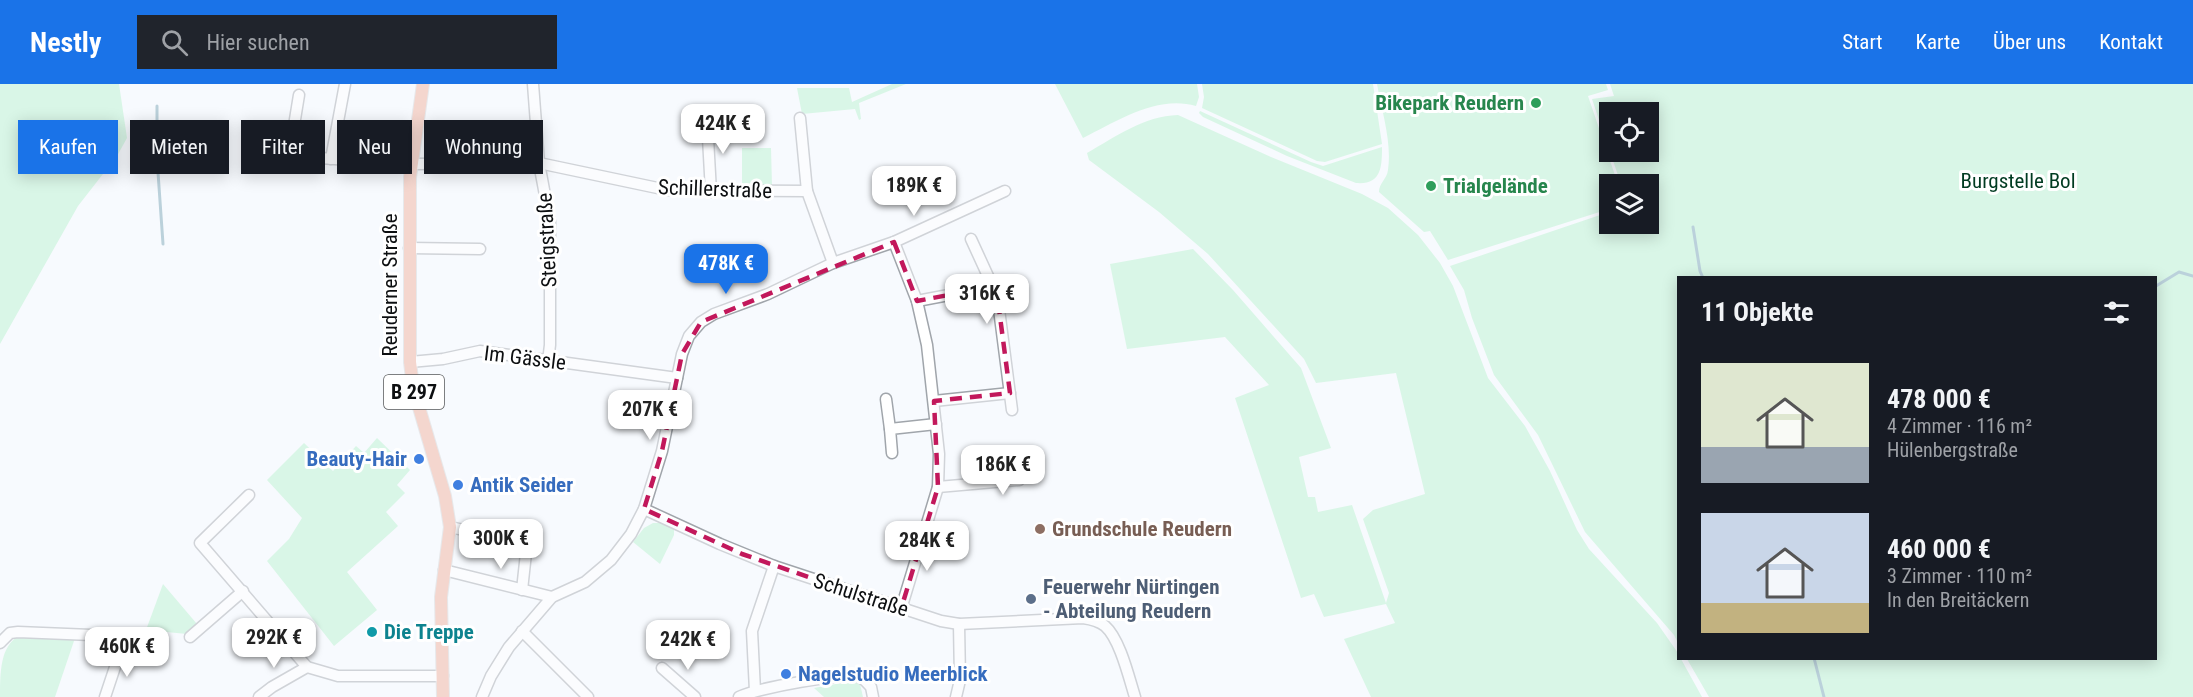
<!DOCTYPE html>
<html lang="de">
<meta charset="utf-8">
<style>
:root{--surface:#171b24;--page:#20242c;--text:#f1f3f6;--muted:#9ea1a6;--accent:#1a73e8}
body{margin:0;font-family:"Roboto Condensed",sans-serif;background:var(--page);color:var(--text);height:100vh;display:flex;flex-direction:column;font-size:22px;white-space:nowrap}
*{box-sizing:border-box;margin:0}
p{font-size:20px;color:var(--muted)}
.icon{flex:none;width:33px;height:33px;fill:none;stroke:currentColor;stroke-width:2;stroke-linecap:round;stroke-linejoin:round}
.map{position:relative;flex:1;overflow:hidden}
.side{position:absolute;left:1677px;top:192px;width:480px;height:384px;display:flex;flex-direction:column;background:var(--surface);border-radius:0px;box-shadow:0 3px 15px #0003}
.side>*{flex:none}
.banner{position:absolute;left:18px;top:36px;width:570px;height:54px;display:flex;gap:12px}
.buttons{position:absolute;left:1599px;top:18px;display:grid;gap:12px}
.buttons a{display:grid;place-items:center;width:60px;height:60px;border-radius:0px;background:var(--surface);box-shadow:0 3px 15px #0003;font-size:30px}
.price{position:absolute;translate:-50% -51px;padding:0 14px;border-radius:12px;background:#fff;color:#222;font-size:20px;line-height:39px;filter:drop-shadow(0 2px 3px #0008)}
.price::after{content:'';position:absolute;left:50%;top:36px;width:18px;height:14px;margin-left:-9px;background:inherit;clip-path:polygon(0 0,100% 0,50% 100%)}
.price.current{background:var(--accent);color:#fff}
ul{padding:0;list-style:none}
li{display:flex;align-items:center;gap:18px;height:150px;padding:0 24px}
li span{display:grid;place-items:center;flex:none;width:168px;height:120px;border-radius:0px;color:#555}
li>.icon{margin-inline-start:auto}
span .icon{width:72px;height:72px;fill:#fffc;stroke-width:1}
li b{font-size:26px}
h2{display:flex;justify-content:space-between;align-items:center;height:72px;padding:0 24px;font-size:26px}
.pill{padding:0 21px;border-radius:0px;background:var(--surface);box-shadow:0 3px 15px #0003;font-size:21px;line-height:54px}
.pill.current{background:var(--accent);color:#fff}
header{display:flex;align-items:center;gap:36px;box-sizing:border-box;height:84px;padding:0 30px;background:var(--accent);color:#fff}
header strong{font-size:28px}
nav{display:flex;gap:33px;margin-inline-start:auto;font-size:21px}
.search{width:420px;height:54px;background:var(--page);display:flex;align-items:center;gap:15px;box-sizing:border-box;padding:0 21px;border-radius:0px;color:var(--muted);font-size:22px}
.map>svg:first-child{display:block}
.green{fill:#b3f2cc}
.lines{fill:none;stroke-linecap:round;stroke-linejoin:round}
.stream{stroke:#71a1b2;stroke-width:3}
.minor-casing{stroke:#a0a5ab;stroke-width:13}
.major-casing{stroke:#d3d4d4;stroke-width:14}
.minor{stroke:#fff;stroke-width:10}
.major{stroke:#efaa96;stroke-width:12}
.marked{fill:none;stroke:#c2185b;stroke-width:4.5;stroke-dasharray:12 8;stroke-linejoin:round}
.leisure-dot{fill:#2e9e5b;stroke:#fff;stroke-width:2}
.shop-dot{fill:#3f7fe0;stroke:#fff;stroke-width:2}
.education-dot{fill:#8d6e63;stroke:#fff;stroke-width:2}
.service-dot{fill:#5c6f8a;stroke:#fff;stroke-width:2}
.culture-dot{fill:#0f9aa8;stroke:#fff;stroke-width:2}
.labels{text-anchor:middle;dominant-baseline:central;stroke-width:6;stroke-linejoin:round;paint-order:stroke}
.shield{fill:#fff;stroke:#565758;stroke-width:1.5}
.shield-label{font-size:20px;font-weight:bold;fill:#0d0f11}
.leisure-label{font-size:21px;font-weight:bold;fill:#27864d;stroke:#fff;text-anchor:end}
.park-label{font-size:21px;fill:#003b21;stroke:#fff}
.street-label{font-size:21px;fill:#0d0f11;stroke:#fff}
.shop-label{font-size:21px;font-weight:bold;fill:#366cbe;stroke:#fff;text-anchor:start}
.education-label{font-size:21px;font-weight:bold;fill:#785e54;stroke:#fff;text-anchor:start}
.service-label{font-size:21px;font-weight:bold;fill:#4e5e75;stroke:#fff;text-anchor:start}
.culture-label{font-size:21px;font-weight:bold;fill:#0d838f;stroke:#fff;text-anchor:start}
</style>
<header>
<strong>Nestly</strong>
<div class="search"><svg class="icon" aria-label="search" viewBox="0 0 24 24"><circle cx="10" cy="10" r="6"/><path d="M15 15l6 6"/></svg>Hier suchen</div>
<nav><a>Start</a><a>Karte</a><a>Über uns</a><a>Kontakt</a></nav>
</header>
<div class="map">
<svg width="2193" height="613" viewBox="0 0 2193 613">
<rect width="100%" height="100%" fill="#f7fafe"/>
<g class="green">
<path d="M0 0H119L127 54 117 72 78 122 0 260Z"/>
<path d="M892 0H906L859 19 861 35 859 36 855 25 802 30 797 4H849L852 18Z"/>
<path d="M1055 0H1197L1199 13 1196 22C1156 11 1118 37 1083 54Z"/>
<path d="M1202 0H1373L1382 60 1325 78 1317 77 1202 24 1204 13Z"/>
<path d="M1377 0H1606L1608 6 1588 12 1618 100H1610L1609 125 1448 176 1430 147 1424 148 1379 108C1379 99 1387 95 1388 86 1392 58 1382 28 1377 0Z"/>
<path d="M1610 0H2193V613H1709L1687 575 2156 574V194H1678V559L1674 551 1585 448 1538 351 1494 291 1472 234 1464 206 1450 182 1609 128 1610 140H1648V100H1621L1610 68H1648V28H1610L1609 66 1592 15 1614 12Z"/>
<path d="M1200 27 1311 78 1323 82 1382 63C1382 84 1381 101 1356 99L1287 72 1203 33 1199 29Z"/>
<path d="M1178 31 1271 73 1362 110 1388 124 1418 151 1440 179 1453 202 1488 294 1525 342 1550 387 1577 446 1589 465 1657 539 1678 569V574L1681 575 1702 613H1371L1344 555 1395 539 1386 520 1324 533 1314 510 1301 514 1235 314 1269 301 1225 253 1127 265 1110 180 1193 165 1233 206 1301 284 1331 364 1299 373 1308 413H1315L1318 428 1352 421 1386 519 1389 509 1363 435 1373 426 1425 410 1396 289 1316 299 1304 275 1208 170 1159 128 1089 76 1087 69C1115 53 1144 32 1178 31Z"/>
<path d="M742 64H771L772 102H742Z"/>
<path d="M377 354 410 386 397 401 405 409 386 428 398 442 347 488 377 526 334 562 267 477 289 455 302 434 267 396 304 359 333 387 356 362 364 369Z"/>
<path d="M653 439H661L674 445V451L660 480 633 458 644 444Z"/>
<path d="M163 500 197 540 187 550 146 546Z"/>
<path d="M19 552 75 554 55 613H0C0 589 0 562 19 552Z"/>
<path d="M852 597 860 600 863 613H824L814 604Z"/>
</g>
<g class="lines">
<g class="stream">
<path d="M157 61V22"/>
<path d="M157 74 163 160"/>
<path d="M1693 143 1700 187 1703 194"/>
<path d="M2156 202 2179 188 2193 192"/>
<path d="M1814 574 1824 613"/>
</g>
<g class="minor-casing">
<g id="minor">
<path d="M533 0 539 79 550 138V261L548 277"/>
<path d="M800 34 807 107 833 179"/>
<path d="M707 36 711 108"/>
<path d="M259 70 410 80 539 79 667 106 807 107"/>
<path d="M289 72 299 11"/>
<path d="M331 75 345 0"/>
<path d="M971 155 993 203"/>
<path d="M894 158 917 217 927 261 939 370 938 403 901 525"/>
<path d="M409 164 480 165"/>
<path d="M917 217 996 202 1012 326"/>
<path d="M410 278 443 275 480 267 677 294"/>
<path d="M886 315 890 345"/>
<path d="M934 317 1010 309"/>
<path d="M892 369 890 345 936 340"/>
<path d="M938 403 1019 396V372"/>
<path d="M249 411 200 459 307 583 338 592H443"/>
<path d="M644 425 720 460 774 482 941 537 959 540 1083 534C1090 535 1099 537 1105 542 1120 555 1129 594 1135 613"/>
<path d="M450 443 527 460 522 506"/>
<path d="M444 486 552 513"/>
<path d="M522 547 588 613"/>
<path d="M190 553 243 507"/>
<path d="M0 559 10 549 18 548 116 552 120 558 121 565 105 613"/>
<path d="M662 584 695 613"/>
<path d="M755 607 752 547 774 482"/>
<path d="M259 613 272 603 307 583"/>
<path d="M482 613 491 592 509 563 552 513 585 498 611 476 631 450 644 425 662 367 682 270 689 252 701 238 714 230 768 210 833 179 894 158 1005 107"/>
<path d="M739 613C754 605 847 587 861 594 864 595 868 600 871 603L873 613"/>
<path d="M956 613 960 596 959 540"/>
</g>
</g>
<g class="major-casing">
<path id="major" d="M423 0 410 93V278L413 303 445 412 450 443 441 513 443 613"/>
</g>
<use href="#minor" class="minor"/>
<use href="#major" class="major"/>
</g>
<path d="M0 0H2193V613H0ZM894 158 917 217 996 202 1010 309 934 317 938 403 901 525 742 470 644 425 662 367 682 270 701 238Z" fill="#f7fafe" fill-opacity=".55" fill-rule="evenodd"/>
<path class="marked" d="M894 158 917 217 996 202 1010 309 934 317 938 403 901 525 742 470 644 425 662 367 682 270 701 238Z"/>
<g class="leisure-dot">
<circle cx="1536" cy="19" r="6"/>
<circle cx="1431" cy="102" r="6"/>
</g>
<g class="shop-dot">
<circle cx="419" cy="375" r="6"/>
<circle cx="458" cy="401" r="6"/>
<circle cx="786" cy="590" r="6"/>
</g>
<circle class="education-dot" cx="1040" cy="445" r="6"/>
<circle class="service-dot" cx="1031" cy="515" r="6"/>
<circle class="culture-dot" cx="372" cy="548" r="6"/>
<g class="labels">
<rect class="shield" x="384" y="291" width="60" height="34" rx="4.5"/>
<g class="shield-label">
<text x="414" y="308">B 297</text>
</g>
<g class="leisure-label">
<text x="1524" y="19">Bikepark Reudern</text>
<text x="1443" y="102" text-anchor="start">Trialgelände</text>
</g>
<g class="park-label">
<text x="2018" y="97">Burgstelle Bol</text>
</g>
<g class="street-label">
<text transform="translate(715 105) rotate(2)">Schillerstraße</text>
<text transform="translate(547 156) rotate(-93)">Steigstraße</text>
<text transform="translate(390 201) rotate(-90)">Reuderner Straße</text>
<text transform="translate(525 274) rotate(7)">Im Gässle</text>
<text transform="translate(861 511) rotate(18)">Schulstraße</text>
</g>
<g class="shop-label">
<text x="407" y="375" text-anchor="end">Beauty-Hair</text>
<text x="470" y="401">Antik Seider</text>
<text x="798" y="590">Nagelstudio Meerblick</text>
</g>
<g class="education-label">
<text x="1052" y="445">Grundschule Reudern</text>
</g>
<g class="service-label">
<text x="1043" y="503">Feuerwehr Nürtingen<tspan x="1043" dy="24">- Abteilung Reudern</tspan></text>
</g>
<g class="culture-label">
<text x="384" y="548">Die Treppe</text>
</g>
</g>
</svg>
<div class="buttons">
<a><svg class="icon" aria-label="locate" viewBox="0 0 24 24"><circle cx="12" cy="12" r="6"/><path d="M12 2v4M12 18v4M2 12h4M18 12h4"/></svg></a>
<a><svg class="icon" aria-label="layers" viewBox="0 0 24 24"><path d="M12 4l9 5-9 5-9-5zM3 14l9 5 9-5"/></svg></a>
</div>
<b class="price" style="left:723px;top:71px">424K €</b>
<b class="price" style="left:914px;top:133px">189K €</b>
<b class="price current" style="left:726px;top:211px">478K €</b>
<b class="price" style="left:987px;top:241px">316K €</b>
<b class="price" style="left:650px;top:357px">207K €</b>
<b class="price" style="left:1003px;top:412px">186K €</b>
<b class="price" style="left:501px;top:486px">300K €</b>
<b class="price" style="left:927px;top:488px">284K €</b>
<b class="price" style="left:274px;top:585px">292K €</b>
<b class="price" style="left:688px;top:587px">242K €</b>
<b class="price" style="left:127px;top:594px">460K €</b>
<div class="banner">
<a class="pill current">Kaufen</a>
<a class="pill">Mieten</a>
<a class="pill">Filter</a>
<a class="pill">Neu</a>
<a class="pill">Wohnung</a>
</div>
<section class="side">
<h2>11 Objekte<svg class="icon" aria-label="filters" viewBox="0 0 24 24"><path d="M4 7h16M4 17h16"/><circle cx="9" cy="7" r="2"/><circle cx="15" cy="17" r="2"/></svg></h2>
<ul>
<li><span style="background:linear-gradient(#dfe7d0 70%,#9aa5b1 0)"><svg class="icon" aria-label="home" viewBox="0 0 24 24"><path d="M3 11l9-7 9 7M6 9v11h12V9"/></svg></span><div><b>478 000 €</b><p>4 Zimmer · 116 m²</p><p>Hülenbergstraße</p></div></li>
<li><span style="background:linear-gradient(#c9d6e8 75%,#c2b280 0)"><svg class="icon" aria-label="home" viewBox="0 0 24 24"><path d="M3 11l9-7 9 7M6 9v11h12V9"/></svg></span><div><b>460 000 €</b><p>3 Zimmer · 110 m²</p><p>In den Breitäckern</p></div></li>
</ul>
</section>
</div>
